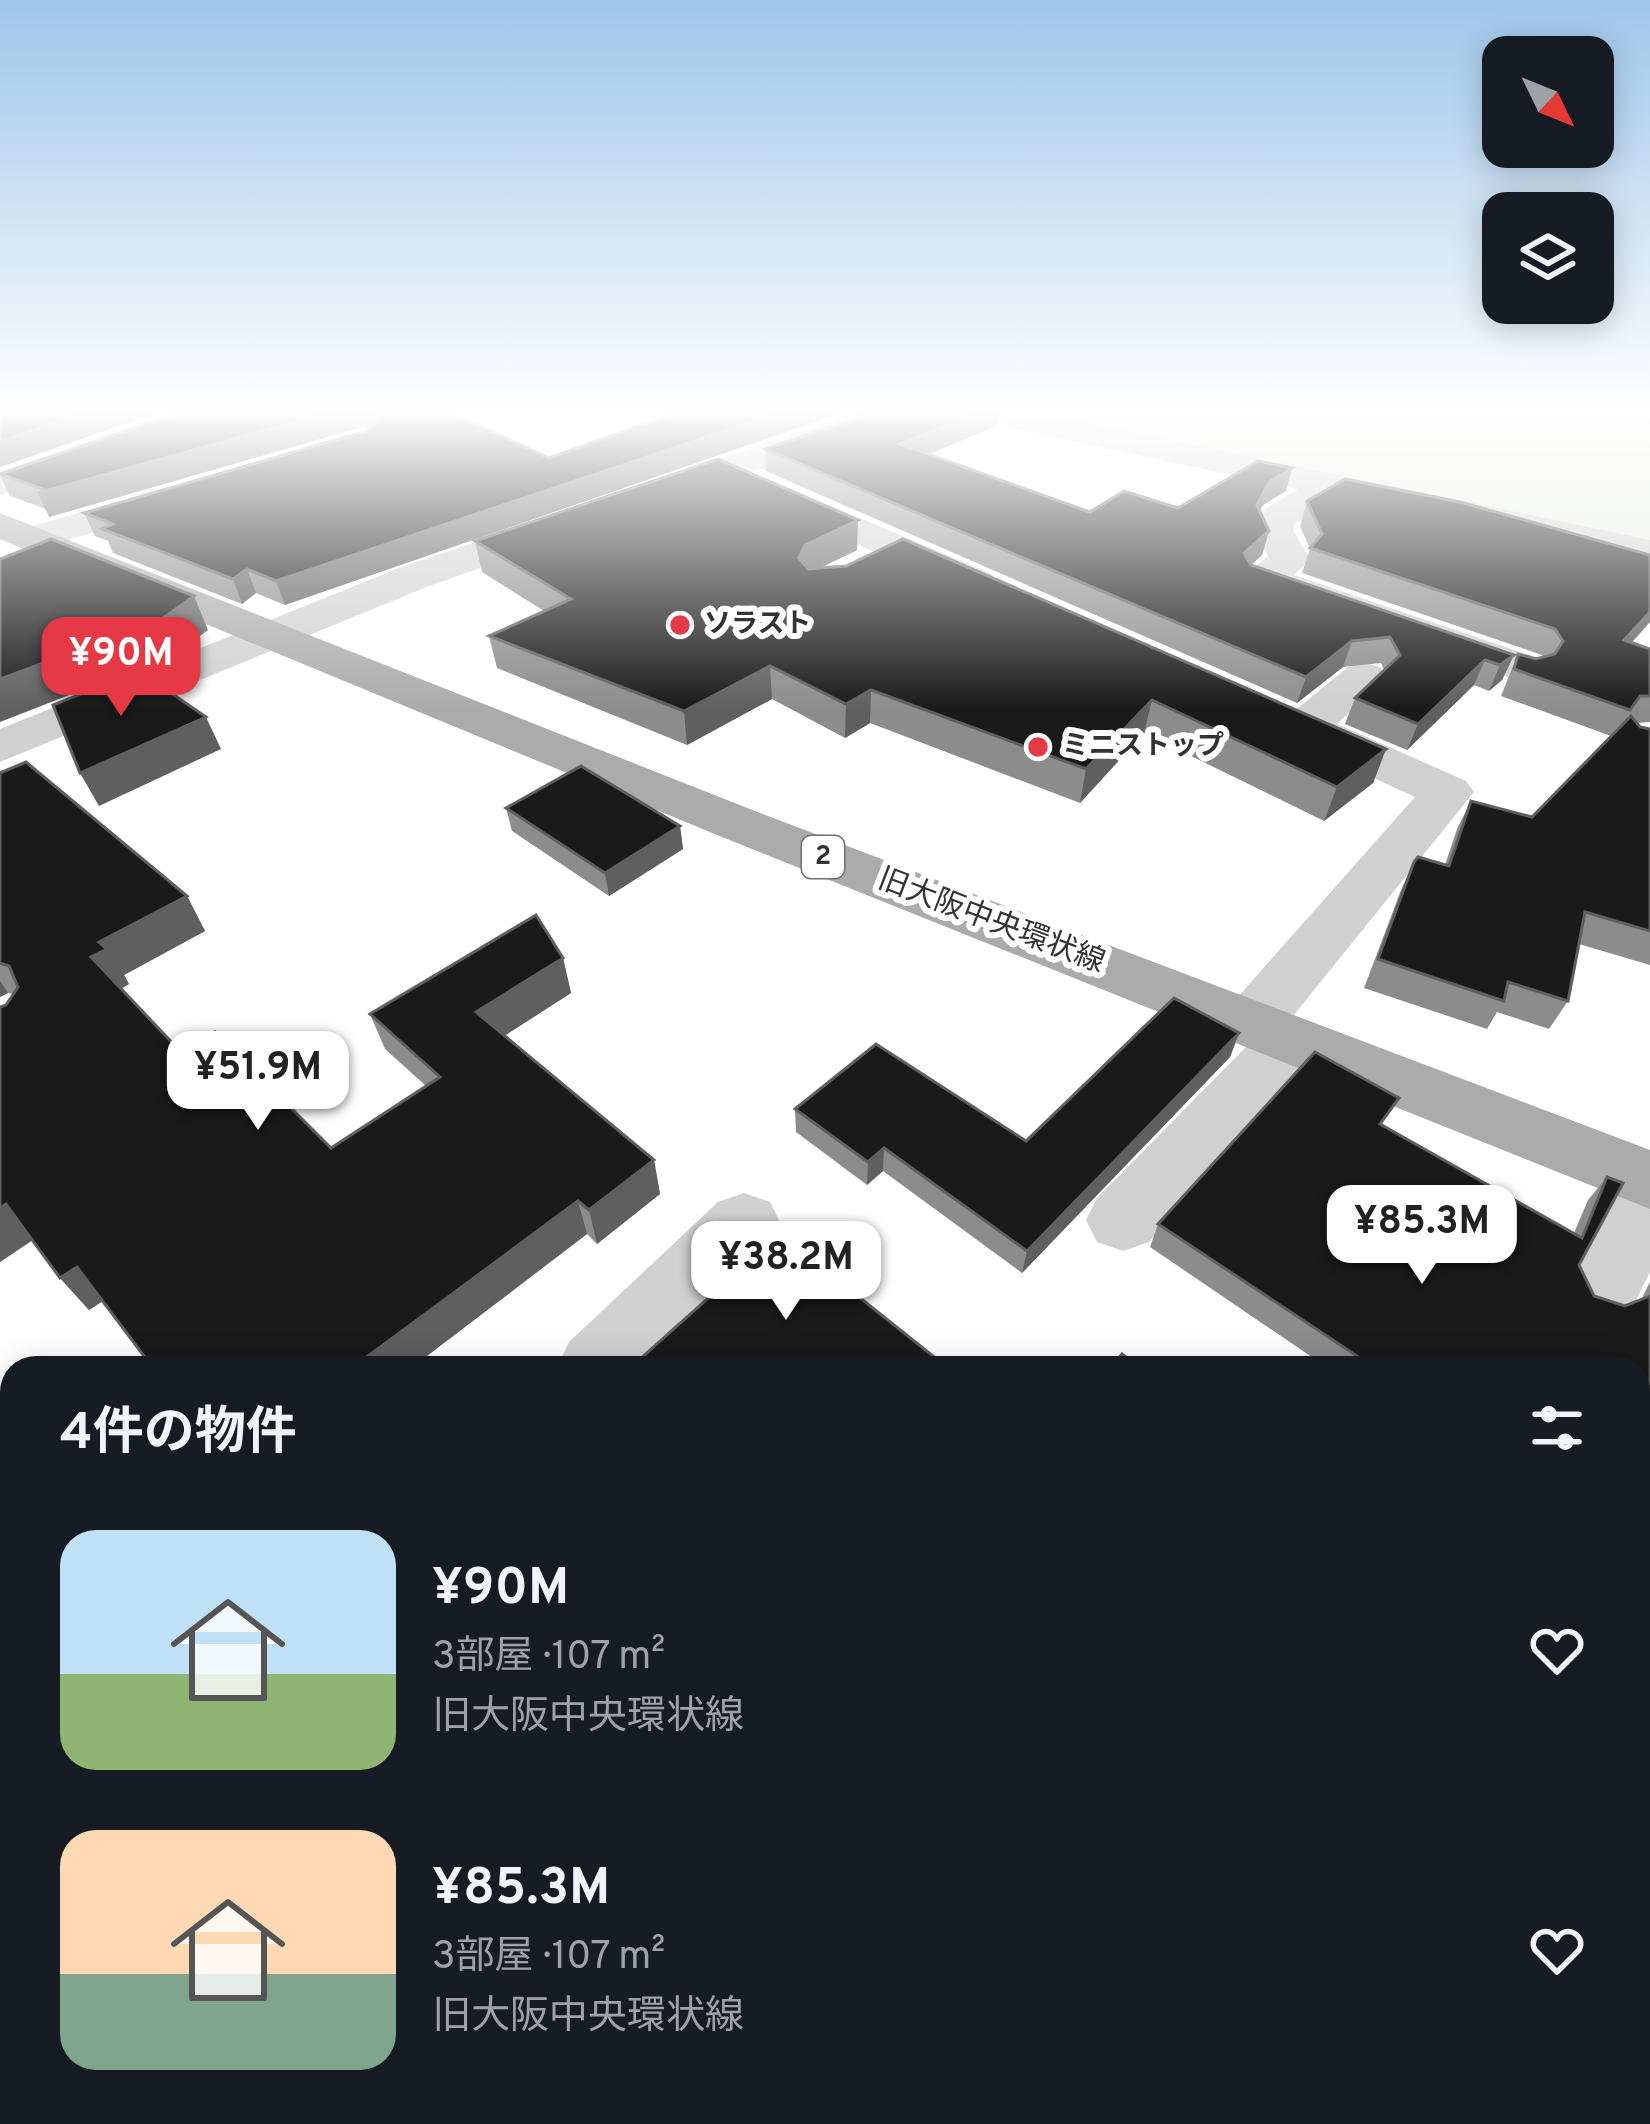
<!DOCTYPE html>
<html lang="ja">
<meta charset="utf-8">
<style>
:root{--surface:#171b24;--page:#20242c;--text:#f1f3f6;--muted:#9ea1a6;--accent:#e63946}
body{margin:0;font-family:Overpass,"Noto Sans JP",sans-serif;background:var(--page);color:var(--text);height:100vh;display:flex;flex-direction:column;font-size:45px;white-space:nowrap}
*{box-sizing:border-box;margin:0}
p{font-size:39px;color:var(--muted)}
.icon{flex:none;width:66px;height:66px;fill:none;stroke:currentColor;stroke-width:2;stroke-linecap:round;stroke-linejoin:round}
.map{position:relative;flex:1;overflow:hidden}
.panel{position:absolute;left:0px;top:1356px;width:1650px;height:768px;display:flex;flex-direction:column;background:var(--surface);border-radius:36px 36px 0 0;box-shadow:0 6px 30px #0003}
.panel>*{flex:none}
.needle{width:78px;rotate:133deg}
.tools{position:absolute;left:1482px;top:36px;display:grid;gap:24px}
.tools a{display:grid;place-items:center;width:132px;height:132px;border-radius:24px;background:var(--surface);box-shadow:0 6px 30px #0003;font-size:60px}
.price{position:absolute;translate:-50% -102px;padding:0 27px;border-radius:24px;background:#fff;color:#222;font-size:39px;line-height:78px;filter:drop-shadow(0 3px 6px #0008)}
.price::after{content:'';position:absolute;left:50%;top:72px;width:36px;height:27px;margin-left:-18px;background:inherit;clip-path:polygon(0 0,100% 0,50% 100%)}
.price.current{background:var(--accent);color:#fff}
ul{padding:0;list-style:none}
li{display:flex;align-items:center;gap:36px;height:300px;padding:0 60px}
li span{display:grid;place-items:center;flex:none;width:336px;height:240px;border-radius:36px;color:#555}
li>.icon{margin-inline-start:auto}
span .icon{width:144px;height:144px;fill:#fffc;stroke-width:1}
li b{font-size:51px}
h2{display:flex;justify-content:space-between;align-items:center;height:144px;padding:0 60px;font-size:51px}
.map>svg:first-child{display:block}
.green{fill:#e6ecdf}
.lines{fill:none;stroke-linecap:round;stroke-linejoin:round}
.minor{fill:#d0d0d0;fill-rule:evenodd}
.major{fill:#ababab;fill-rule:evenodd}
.wall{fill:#8c8c8c}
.shaded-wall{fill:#5f5f5f}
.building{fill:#1a1a1a;stroke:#5f5f5f;stroke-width:3}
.poi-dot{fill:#e63946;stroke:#fff;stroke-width:4.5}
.labels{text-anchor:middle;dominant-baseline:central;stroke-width:12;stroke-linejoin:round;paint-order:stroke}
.far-poi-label{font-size:27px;font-weight:bold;fill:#333;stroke:#fff;text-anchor:start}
.shield{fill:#fff;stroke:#707070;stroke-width:3}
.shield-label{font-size:27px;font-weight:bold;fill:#333}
.street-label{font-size:30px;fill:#333;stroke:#fff}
</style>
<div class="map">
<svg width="1650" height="2124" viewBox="0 0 1650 2124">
<rect width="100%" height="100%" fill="#fff"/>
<path class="green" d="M1033 412H1650V540L1303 472Z"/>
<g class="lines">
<g class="minor">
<path d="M174 412H222L218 419 0 495V472Z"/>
<path d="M858 412H906L902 419 429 586 0 762V729L399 568Z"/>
<path d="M988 412H1036L1650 540V564L1336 498 1296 523 1293 530 1310 559 1294 575 1538 658 1545 668 1538 678 1522 682 1248 587 1242 578 1268 556 1255 530 1265 509 1298 489 1029 432 992 419Z"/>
<path d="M779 484 990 573 996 582 990 591 975 594 960 591 766 503 760 495 766 487Z"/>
<path d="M176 485 189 488 195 496 189 504 33 550 19 546 13 538 19 530Z"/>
<path d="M1364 663 1380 667 1387 677 1337 724 1466 781 1474 792 1293 1016 1316 1023 1325 1040 1316 1057 1149 1242 1123 1251 1097 1242 1086 1220 1097 1198 1247 1046 1228 1040 1219 1024 1228 1008 1415 797 1287 738 1276 726 1348 667Z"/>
<path d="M1650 1167V1272L1629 1314 1602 1324 1575 1314 1563 1290 1624 1176Z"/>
<path d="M744 1193 770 1202 781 1224 770 1246 652 1368H557L569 1342 718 1202Z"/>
<path d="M0 1479 12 1484V1583L0 1578Z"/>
<path d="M12 1708V1815L0 1820V1713Z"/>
<path d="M304 2112H488L493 2124H299Z"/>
<path d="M1213 2112H1339L1344 2124H1218Z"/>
</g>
<path class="major" d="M0 513 760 813 1650 1150V1209L722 837 0 539Z"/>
</g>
<g class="wall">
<path d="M181 412H450L285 605 256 593 242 604 113 553 108 541 95 536 84 513 371 429 362 427 49 517 46 509 10 496 0 475V473Z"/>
<path d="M996 426 928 454 1090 512 1178 508 1286 491 1263 505 1260 511 1269 531 1262 555 1251 565 1514 655 1502 680 1489 691 1474 685 1407 750 1345 724 1355 698 1384 670 1381 663 1343 667 1297 703 766 471 765 449Z"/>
<path d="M1307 501 1632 643 1650 649V722L1637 723 1640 727 1650 729V965L1579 944 1568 1001 1549 1029 1497 1012 1487 1029 1364 988 1401 890 1414 862 1445 865 1457 829 1471 801 1532 817 1611 736 1501 696 1518 654 1536 659 1543 657 1542 655 1302 573 1310 549 1300 526Z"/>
<path d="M475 541 857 550 820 568 1386 749 1373 783 1324 821 1144 733 1080 803 870 723 845 738 772 699 687 745 497 668 489 636 544 611 482 572Z"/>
<path d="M0 773 187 896 205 931 124 975 129 984 121 989 181 1052 331 1148 426 1086 385 1049 370 1014 563 958 571 993 504 1036 654 1160 660 1194 597 1244 587 1234 411 1368H153L103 1301 89 1310 60 1278 32 1240 0 1262V1007L6 1005 13 994 8 993 0 997Z"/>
<path d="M506 808 680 826 683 849 609 896 512 831Z"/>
<path d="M1239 1033 1230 1057 1022 1273 883 1171 867 1185 796 1132 795 1109 1026 1141Z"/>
<path d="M1383 1126 1574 1233 1588 1200 1607 1177 1579 1265 1594 1296 1625 1306 1641 1300 1650 1282V2061L1638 1368H1328L1150 1247 1158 1224Z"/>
<path d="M1031 2112H1175L1171 2119 1176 2124H1042Z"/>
<path d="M1344 2112H1632L1628 2124H1346Z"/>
</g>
<g class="shaded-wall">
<path d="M88 412H160L0 467V441Z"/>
<path d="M331 412H358L362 427 49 517 38 493Z"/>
<path d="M781 412H844L285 605 276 581Z"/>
<path d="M980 412H998L996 426 899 467 900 444Z"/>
<path d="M1292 468 1286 491 1263 505 1251 528 1257 505 1269 482Z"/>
<path d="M858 520 857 550 805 575 799 558 805 545Z"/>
<path d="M1269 531 1262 555 1238 577 1244 553Z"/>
<path d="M247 569 256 593 242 604 233 579Z"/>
<path d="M194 596 208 630 177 653 0 722V679Z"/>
<path d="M1650 612V622L1610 667 1624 640Z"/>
<path d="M1352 641 1343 667 1297 703 1306 677Z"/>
<path d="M1514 655 1502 680 1489 691 1500 665Z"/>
<path d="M1485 660 1474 685 1407 750 1418 724Z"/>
<path d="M770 666 772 699 687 745 684 711Z"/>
<path d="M871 690 870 723 845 738 846 704Z"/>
<path d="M1152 700 1144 733 1080 803 1086 769Z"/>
<path d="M206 717 221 749 99 806 80 773Z"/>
<path d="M1386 749 1373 783 1324 821 1337 787Z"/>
<path d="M680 826 683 849 609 896 605 873Z"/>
<path d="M187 896 205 931 124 975 129 984 113 993 91 957 99 942Z"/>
<path d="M563 958 571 993 487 1047 476 1012Z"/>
<path d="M0 981 8 993 0 997Z"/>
<path d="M1239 1033 1230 1057 1022 1273 1027 1251Z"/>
<path d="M884 1148 883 1171 867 1185 868 1162Z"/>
<path d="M654 1160 660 1194 597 1244 589 1210Z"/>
<path d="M578 1201 587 1234 411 1368H352Z"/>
<path d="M6 1204 36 1238 0 1262V1208Z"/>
<path d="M77 1267 106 1299 89 1310 60 1278Z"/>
<path d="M0 1686 11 1704 0 1710Z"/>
<path d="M282 2112H302L295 2124H275Z"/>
</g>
<g class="building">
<path d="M0 412H88L0 441Z"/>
<path d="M181 412H331L38 493 46 490 0 474Z"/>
<path d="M374 412H450L549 458 678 412H781L276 581 247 569 233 579 102 529 113 524 84 513 370 430 379 419Z"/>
<path d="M874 412H980L900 444 1090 512 1124 491 1178 508 1258 461 1292 468 1269 482 1257 505 1269 531 1244 553 1251 565 1514 655 1500 665 1485 660 1418 724 1355 698 1400 655 1390 637 1352 641 1306 677 765 449Z"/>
<path d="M718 459 858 520 805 545 799 558 808 569 846 566 903 539 1386 749 1337 787 1152 700 1086 769 871 690 846 704 770 666 684 711 489 636 571 599 475 541Z"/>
<path d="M1345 479 1460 502 1650 555V612L1624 640 1650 649V696H1640L1630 710 1514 669 1518 654 1536 659 1555 654 1563 641 1555 629 1310 548 1322 534 1307 501Z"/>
<path d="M51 539 194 596 162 619 0 679V559Z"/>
<path d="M139 671 206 717 80 773 53 705Z"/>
<path d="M1631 716 1640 727 1650 729V931L1585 912 1568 1001 1508 982 1504 1001 1378 959 1414 862 1418 857 1449 866 1471 801 1532 817Z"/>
<path d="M26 762 187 896 99 942 107 949 91 957 181 1052 215 1032 331 1148 440 1077 370 1014 536 915 563 958 476 1012 654 1160 589 1210 578 1201 352 1368H153L77 1267 60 1278 6 1204 0 1208V1007L6 1005 18 987 9 966 0 963V773Z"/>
<path d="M581 766 680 826 605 873 506 808Z"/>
<path d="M1174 998 1239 1033 1027 1251 884 1148 868 1162 795 1109 876 1044 1026 1141Z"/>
<path d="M1315 1052 1399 1098 1380 1124 1582 1238 1607 1177 1623 1183 1579 1265 1594 1296 1625 1306 1650 1296V2061L1638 2096V1368H1375L1158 1224Z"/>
<path d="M780 1234 948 1368H630Z"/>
<path d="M1122 1354 1140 1368H1110Z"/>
<path d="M12 2015V2112H282L275 2124H12L0 2102V2027Z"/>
<path d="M528 2112H733L725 2124H536Z"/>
<path d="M1040 2112H1175L1171 2119 1176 2124H1051Z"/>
<path d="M1366 2112H1632L1628 2124H1368Z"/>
</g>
<linearGradient id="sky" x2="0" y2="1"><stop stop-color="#9ec6ea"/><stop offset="0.58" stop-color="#fff"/><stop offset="1" stop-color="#fff" stop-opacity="0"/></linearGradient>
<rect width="1650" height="709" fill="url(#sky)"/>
<g class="poi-dot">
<circle cx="680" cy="625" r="12"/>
<circle cx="1038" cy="747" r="12"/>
</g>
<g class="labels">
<g class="far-poi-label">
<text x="704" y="625">ソラスト</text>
<text x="1062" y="747">ミニストップ</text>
</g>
<rect class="shield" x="802" y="836" width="42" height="42" rx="9"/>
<g class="shield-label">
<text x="823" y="857">2</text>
</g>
<g class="street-label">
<text transform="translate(991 922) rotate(21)">旧大阪中央環状線</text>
</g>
</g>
</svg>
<div class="tools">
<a><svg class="needle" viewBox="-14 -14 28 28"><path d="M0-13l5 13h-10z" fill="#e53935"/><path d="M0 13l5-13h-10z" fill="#9ea1a6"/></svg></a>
<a><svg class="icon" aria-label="layers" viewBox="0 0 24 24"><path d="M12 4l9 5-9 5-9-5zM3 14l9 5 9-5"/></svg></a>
</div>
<b class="price current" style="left:121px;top:719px">¥90M</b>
<b class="price" style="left:258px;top:1133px">¥51.9M</b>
<b class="price" style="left:1422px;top:1287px">¥85.3M</b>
<b class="price" style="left:786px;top:1323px">¥38.2M</b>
<section class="panel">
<h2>4件の物件<svg class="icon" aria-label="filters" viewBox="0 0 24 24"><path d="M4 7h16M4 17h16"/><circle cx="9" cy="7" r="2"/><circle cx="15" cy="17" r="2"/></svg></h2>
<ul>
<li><span style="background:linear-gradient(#bfe0f5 60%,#8fb573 0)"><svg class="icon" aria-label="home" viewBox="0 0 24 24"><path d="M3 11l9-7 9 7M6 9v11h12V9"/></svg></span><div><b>¥90M</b><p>3部屋 · 107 m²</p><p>旧大阪中央環状線</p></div><svg class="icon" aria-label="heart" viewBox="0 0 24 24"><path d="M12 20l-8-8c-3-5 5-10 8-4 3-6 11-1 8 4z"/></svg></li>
<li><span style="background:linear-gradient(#ffd9b3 60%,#7fa58c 0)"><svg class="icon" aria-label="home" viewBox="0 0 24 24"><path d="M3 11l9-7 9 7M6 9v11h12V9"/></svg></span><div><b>¥85.3M</b><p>3部屋 · 107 m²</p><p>旧大阪中央環状線</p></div><svg class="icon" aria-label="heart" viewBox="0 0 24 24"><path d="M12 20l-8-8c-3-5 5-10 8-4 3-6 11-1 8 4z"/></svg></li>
</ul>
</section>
</div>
